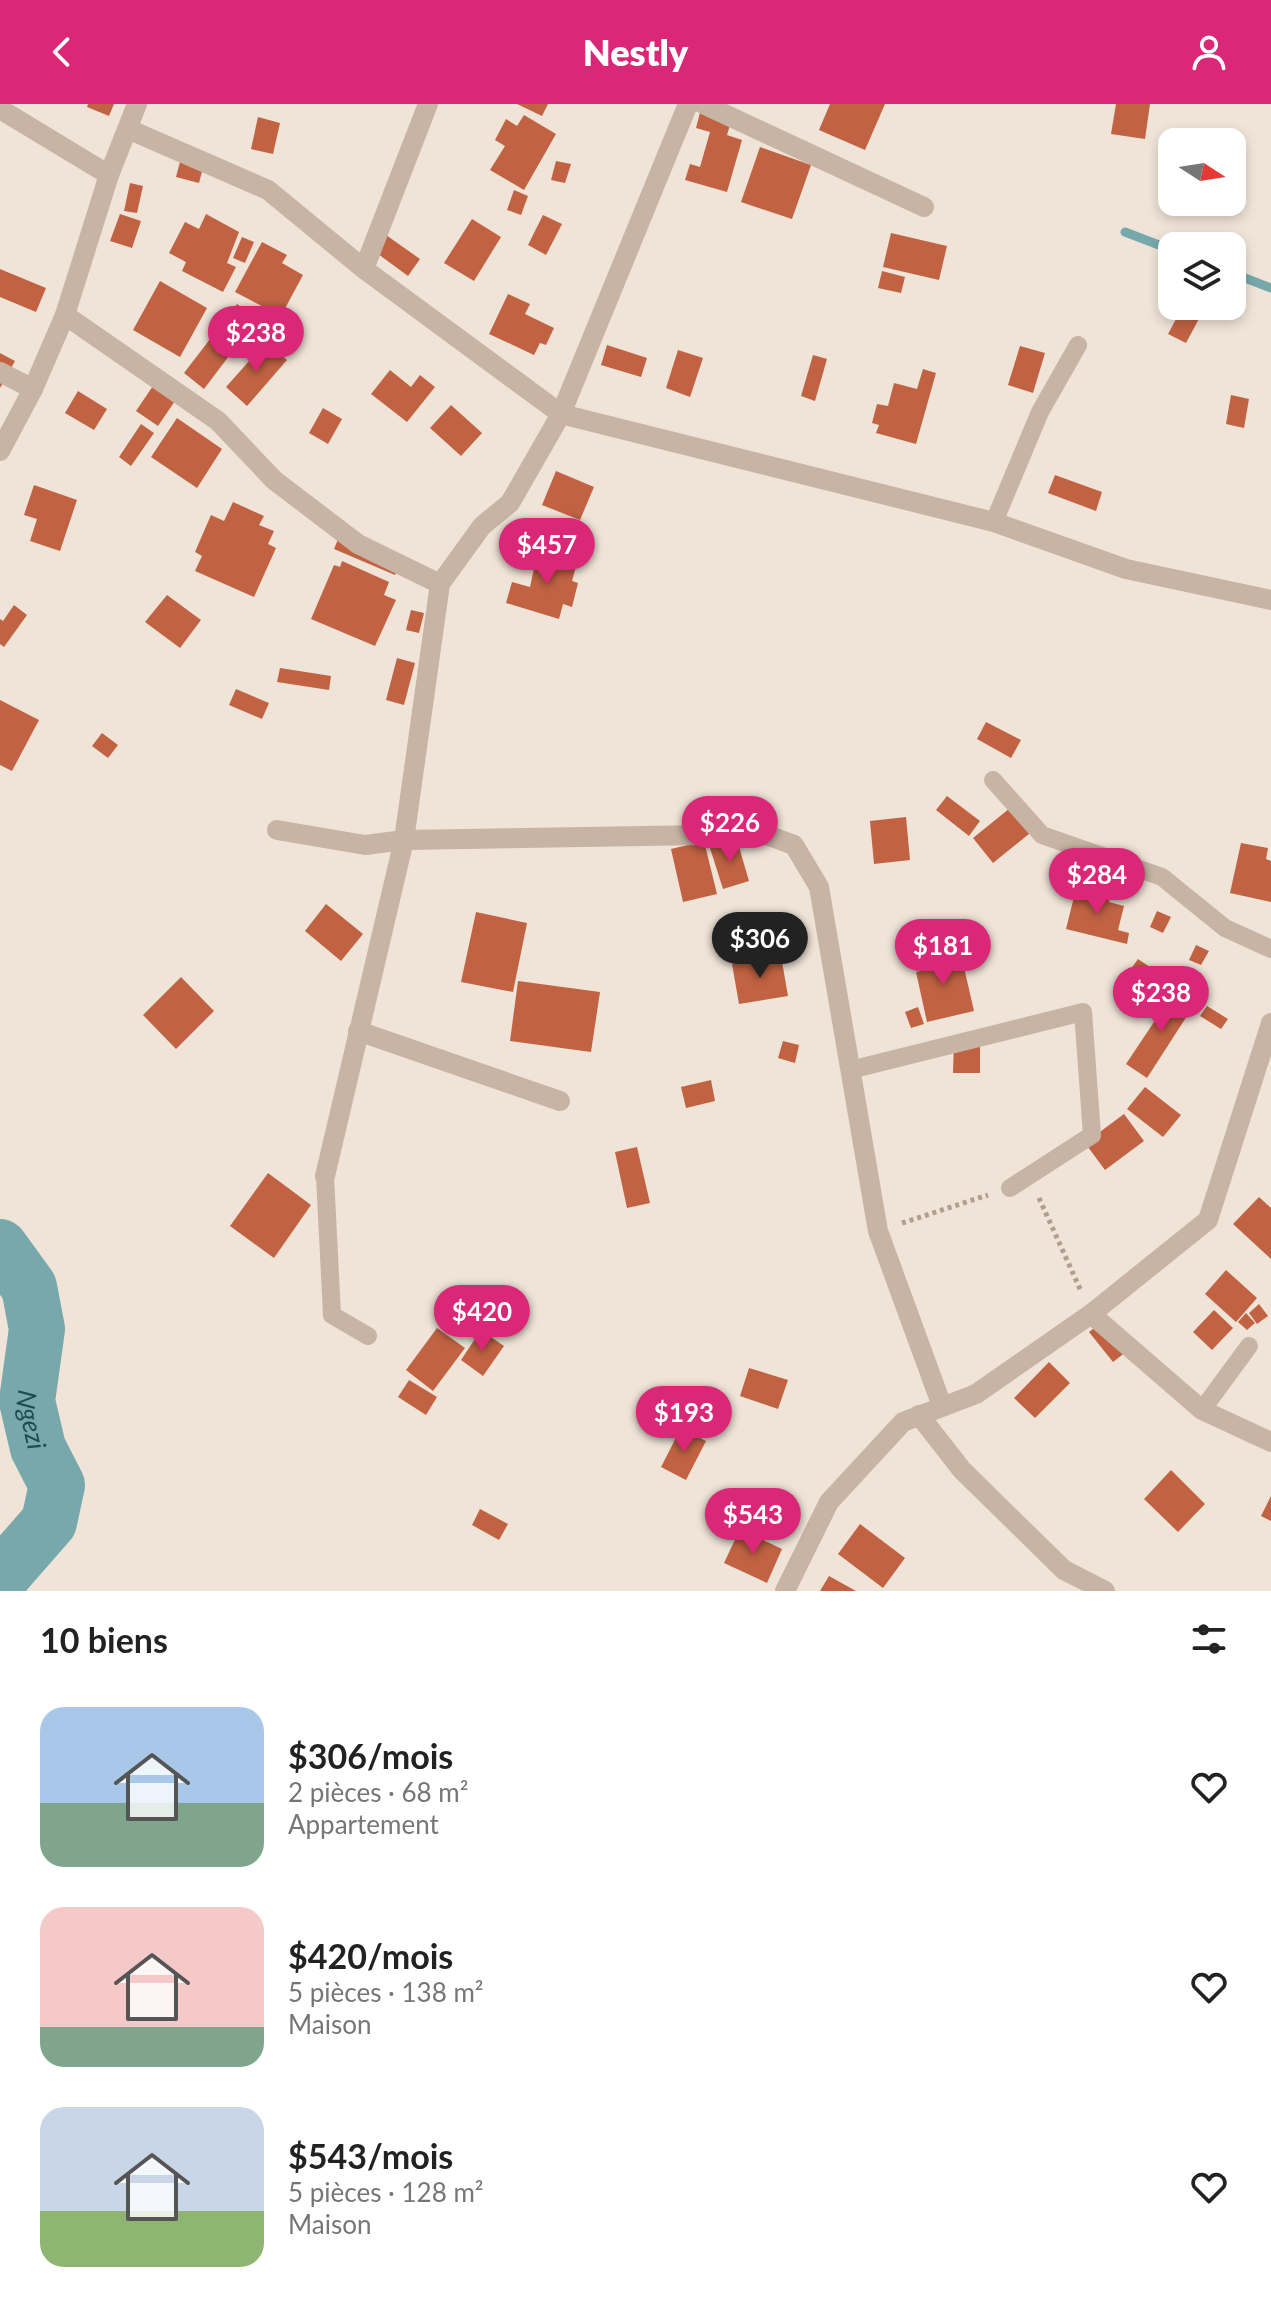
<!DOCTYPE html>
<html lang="fr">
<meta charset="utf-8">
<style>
:root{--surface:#fff;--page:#f6f6f6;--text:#222;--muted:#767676;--accent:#db2777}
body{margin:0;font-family:Lato,sans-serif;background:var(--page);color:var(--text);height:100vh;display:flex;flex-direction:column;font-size:30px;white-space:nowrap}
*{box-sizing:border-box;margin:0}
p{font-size:26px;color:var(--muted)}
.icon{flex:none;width:44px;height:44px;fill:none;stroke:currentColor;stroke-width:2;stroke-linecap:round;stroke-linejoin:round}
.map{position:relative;height:1487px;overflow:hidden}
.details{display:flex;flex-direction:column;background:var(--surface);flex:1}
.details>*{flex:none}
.needle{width:52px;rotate:102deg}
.buttons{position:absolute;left:1158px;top:24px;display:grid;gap:16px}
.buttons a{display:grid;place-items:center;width:88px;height:88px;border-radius:16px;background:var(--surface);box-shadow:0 4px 12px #0003;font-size:40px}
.price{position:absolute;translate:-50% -68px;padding:0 18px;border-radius:28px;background:var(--accent);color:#fff;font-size:26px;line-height:52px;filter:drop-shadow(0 2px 4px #0008)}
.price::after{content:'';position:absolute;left:50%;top:48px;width:24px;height:18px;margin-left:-12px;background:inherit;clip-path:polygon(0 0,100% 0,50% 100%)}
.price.current{background:#222;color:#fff}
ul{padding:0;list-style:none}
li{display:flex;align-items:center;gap:24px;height:200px;padding:0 40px}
li span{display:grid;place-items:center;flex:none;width:224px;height:160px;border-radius:24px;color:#555}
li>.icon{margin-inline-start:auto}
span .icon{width:96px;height:96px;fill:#fffc;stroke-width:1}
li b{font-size:34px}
h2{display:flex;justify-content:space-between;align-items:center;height:96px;padding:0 40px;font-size:34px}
header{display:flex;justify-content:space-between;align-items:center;height:104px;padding:0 40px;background:var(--accent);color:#fff;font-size:36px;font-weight:800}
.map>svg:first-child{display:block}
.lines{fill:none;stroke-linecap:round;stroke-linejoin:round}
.stream{stroke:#77a8ab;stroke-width:9}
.river{stroke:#77a8ab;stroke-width:56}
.building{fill:#c16343}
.path{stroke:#b29e8e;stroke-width:5;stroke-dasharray:4 4;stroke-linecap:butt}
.service{stroke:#c7b4a4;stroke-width:18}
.minor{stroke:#c7b4a4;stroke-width:20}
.labels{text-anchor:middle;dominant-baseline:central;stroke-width:6;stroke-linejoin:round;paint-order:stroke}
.water-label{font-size:26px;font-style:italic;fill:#1d4d51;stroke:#f8eee2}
</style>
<header><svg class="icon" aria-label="back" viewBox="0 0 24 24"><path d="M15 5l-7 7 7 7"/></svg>Nestly<svg class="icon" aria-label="person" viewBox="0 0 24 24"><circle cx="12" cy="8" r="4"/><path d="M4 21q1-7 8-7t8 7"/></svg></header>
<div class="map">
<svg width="1271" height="1487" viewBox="0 0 1271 1487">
<rect width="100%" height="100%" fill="#efe4d7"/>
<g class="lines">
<g class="stream">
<path d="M1125 128 1172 146"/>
<path d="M1232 169 1271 184"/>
</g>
<path class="river" id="s1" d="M0 1143 29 1183 37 1225 27 1297 38 1344 57 1381 49 1418 0 1474"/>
</g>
<g class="building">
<path d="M88 0H114L109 12 87 3Z"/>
<path d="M517 0H548L542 12Z"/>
<path d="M830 0H885L865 46 819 26Z"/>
<path d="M1116 0H1150L1145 35 1111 30Z"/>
<path d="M702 1 733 11 727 31 742 36 727 88 685 76 690 60 700 63 710 28 696 24Z"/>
<path d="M524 11 556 30 524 86 490 66 505 42 495 36 506 15 517 22Z"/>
<path d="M258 13 280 19 273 50 251 45Z"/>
<path d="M760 43 811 61 792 115 741 98Z"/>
<path d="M181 54 204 60 199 79 176 73Z"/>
<path d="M556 57 571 60 565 79 551 76Z"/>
<path d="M130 79 143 82 137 109 124 107Z"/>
<path d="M514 86 528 92 521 111 507 106Z"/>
<path d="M120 110 141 117 132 144 110 137Z"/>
<path d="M206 110 239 128 227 159 236 163 223 188 182 167 186 158 169 149 185 118 199 125Z"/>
<path d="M543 111 562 120 546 151 528 141Z"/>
<path d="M472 115 501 133 474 177 444 159Z"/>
<path d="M891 129 947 142 939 176 883 163Z"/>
<path d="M386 131 420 155 408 172 374 147Z"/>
<path d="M242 133 254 138 245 159 233 154Z"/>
<path d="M262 138 287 151 282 159 303 171 281 212 235 188Z"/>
<path d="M0 165 46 184 36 208 0 193Z"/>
<path d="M882 167 905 173 901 189 878 184Z"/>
<path d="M160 177 207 204 180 253 133 226Z"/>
<path d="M508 190 530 200 525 210 554 224 546 241 540 239 534 251 489 230Z"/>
<path d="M237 200 257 215 204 285 184 269Z"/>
<path d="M1183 202 1201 211 1186 239 1168 230Z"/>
<path d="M266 238 287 256 247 302 226 283Z"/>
<path d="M607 241 647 254 641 273 601 261Z"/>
<path d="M1020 242 1045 249 1033 289 1008 281Z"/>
<path d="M678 246 703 254 690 293 666 284Z"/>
<path d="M0 249 15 257 0 284Z"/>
<path d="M813 251 827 255 815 297 801 292Z"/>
<path d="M923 265 936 269 916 340 876 329 879 321 872 319 877 300 888 302 894 279 917 285Z"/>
<path d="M390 266 411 283 420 271 435 283 407 318 371 290Z"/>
<path d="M159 273 181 288 158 322 136 307Z"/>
<path d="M78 287 107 305 94 326 65 309Z"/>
<path d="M1231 291 1249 295 1244 324 1226 320Z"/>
<path d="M451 301 482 329 461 352 430 324Z"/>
<path d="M323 304 342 315 328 340 309 329Z"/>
<path d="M177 314 222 345 197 384 151 353Z"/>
<path d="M141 320 154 329 131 362 119 353Z"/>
<path d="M556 367 594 383 580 416 542 401Z"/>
<path d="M1055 371 1102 388 1096 407 1048 389Z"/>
<path d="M34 381 77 396 60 447 30 437 37 415 24 411Z"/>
<path d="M233 398 264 412 259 421 274 427 268 440 276 444 254 493 195 467 202 452 195 448 211 411 224 417Z"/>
<path d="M341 428 402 455 395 471 334 445Z"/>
<path d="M552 447 578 455 572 477 578 479 572 503 563 500 559 515 506 499 512 478 530 483 537 450 550 453Z"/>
<path d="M342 457 389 478 384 491 396 496 375 542 311 515 334 461 340 463Z"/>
<path d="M167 491 201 516 180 544 145 518Z"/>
<path d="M14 501 27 511 4 543 0 540V515L3 517Z"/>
<path d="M411 506 424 509 419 529 406 526Z"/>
<path d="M397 554 415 559 404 601 386 596Z"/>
<path d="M280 564 331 572 329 586 277 578Z"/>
<path d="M236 585 269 599 262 615 229 601Z"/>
<path d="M0 596 39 616 12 667 0 661Z"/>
<path d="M986 618 1021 636 1011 654 977 635Z"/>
<path d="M102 629 118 641 108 654 92 642Z"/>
<path d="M947 692 980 717 969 732 936 706Z"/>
<path d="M1015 700 1035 725 993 759 973 734Z"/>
<path d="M906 713 910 756 874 760 870 717Z"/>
<path d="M737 736 749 777 723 785 710 744Z"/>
<path d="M704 737 717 790 683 798 671 745Z"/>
<path d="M1241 739 1268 744 1266 755 1271 757V798L1230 789Z"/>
<path d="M1086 783 1111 789 1109 798 1124 802 1118 826 1129 829 1127 840 1066 825 1075 789 1083 791Z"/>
<path d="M326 800 363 830 341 857 305 827Z"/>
<path d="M1157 807 1171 813 1163 829 1150 823Z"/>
<path d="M476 808 527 819 513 888 461 878Z"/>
<path d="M1196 841 1209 847 1201 861 1189 856Z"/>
<path d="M947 845 950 862 963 859 974 907 927 918 916 868 925 866 921 851Z"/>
<path d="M781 852 788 892 739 900 732 860Z"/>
<path d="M1138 855 1175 880 1158 904 1122 878Z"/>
<path d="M181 873 214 907 176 945 143 911Z"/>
<path d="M518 877 600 888 591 948 510 937Z"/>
<path d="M1176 885 1196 898 1147 974 1126 960Z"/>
<path d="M1207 902 1228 915 1221 925 1200 912Z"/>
<path d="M918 903 924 920 911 924 905 908Z"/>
<path d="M954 936H980V969H953Z"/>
<path d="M783 937 799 941 795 959 778 954Z"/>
<path d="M711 976 715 997 686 1004 681 983Z"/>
<path d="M1145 983 1181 1011 1163 1033 1127 1005Z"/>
<path d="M1124 1010 1144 1037 1105 1066 1085 1039Z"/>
<path d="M637 1043 650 1099 627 1104 615 1048Z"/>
<path d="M268 1069 311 1101 274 1154 230 1122Z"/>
<path d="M1259 1093 1271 1104V1155L1233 1120Z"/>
<path d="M1226 1166 1257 1194 1236 1218 1205 1190Z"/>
<path d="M1259 1200 1268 1212 1257 1220 1249 1209Z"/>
<path d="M1214 1206 1233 1224 1212 1246 1193 1228Z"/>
<path d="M1246 1209 1255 1219 1247 1226 1238 1218Z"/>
<path d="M1107 1214 1131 1244 1113 1258 1089 1228Z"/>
<path d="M437 1224 465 1244 433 1287 406 1266Z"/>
<path d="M481 1226 504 1242 483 1272 461 1256Z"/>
<path d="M1049 1258 1070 1279 1035 1314 1014 1294Z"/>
<path d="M749 1264 788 1276 778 1305 740 1292Z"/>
<path d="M409 1276 437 1293 426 1311 398 1293Z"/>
<path d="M681 1324 706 1337 686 1376 661 1363Z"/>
<path d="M1171 1366 1205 1400 1178 1428 1144 1395Z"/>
<path d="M1271 1392V1417L1261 1412Z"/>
<path d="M480 1405 508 1420 499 1436 472 1421Z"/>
<path d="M860 1420 905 1454 883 1484 838 1450Z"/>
<path d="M740 1425 782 1445 767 1479 724 1459Z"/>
<path d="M829 1472 856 1487H820Z"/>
</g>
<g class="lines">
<g class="path">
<path d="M1039 1094 1081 1187"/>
<path d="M902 1119 988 1091"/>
</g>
<g class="service">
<path d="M994 418 1040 308 1078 241"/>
<path d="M993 676 1042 731 1162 773 1225 824 1271 845"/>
<path d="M850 966 1083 908 1092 1031 1010 1084"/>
<path d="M325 1072 332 1211 368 1232"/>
<path d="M1202 1306 1249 1242"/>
</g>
<g class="minor">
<path d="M703 0 924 103"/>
<path d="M0 5 109 71"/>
<path d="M128 25 268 86 364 165 561 310 994 418 1126 465 1271 496"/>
<path d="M364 165 428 0"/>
<path d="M65 211 218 317 274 376 358 440 440 480"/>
<path d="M0 268 33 285"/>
<path d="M0 347 33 285 65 211 109 71 137 0"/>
<path d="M277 726 365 741 404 736 764 730 794 741 819 783 878 1127 942 1302"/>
<path d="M358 927 560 997"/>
<path d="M325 1072 404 736 440 480 482 422 510 399 561 310 688 0"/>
<path d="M1091 1210 1202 1306 1271 1338"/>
<path d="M919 1311 962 1366 1064 1466 1105 1487"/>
<path d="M785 1487 829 1398 903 1318 976 1290 1091 1210 1208 1116 1271 919"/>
</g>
</g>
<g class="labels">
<g class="water-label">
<text stroke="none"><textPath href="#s1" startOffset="184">Ngezi</textPath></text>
</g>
</g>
</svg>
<div class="buttons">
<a><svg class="needle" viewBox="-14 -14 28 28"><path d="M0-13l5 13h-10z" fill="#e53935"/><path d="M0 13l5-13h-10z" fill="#767676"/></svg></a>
<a><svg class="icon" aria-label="layers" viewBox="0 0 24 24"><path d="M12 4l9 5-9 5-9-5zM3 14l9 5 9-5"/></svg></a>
</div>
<b class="price" style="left:256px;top:270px">$238</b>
<b class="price" style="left:547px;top:482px">$457</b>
<b class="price" style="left:730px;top:760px">$226</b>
<b class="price" style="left:1097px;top:812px">$284</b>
<b class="price current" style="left:760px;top:876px">$306</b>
<b class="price" style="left:943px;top:883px">$181</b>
<b class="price" style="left:1161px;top:930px">$238</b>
<b class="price" style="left:482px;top:1249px">$420</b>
<b class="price" style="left:684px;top:1350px">$193</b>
<b class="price" style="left:753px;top:1452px">$543</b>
</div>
<section class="details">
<h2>10 biens<svg class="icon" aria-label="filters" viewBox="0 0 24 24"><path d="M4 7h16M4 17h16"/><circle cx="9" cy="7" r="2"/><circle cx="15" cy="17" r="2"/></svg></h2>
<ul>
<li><span style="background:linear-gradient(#a9c7e8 60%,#7fa58c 0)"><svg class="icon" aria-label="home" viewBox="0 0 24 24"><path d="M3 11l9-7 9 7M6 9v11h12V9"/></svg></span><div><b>$306/mois</b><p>2 pièces · 68 m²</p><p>Appartement</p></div><svg class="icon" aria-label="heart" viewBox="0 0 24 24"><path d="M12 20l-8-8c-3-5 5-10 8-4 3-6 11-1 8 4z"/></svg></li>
<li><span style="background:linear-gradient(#f6c9c9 75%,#7fa58c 0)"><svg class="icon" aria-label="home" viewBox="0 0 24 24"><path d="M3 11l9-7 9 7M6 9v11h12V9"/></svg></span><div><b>$420/mois</b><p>5 pièces · 138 m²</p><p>Maison</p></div><svg class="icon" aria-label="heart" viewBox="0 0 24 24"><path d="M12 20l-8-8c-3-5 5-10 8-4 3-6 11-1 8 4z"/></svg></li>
<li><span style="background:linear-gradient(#c9d6e8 65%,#8fb573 0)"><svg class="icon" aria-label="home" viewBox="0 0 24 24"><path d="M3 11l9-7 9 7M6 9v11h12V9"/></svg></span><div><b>$543/mois</b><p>5 pièces · 128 m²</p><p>Maison</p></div><svg class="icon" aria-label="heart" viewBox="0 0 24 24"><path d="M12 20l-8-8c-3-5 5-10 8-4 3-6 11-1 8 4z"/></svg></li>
</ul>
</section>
